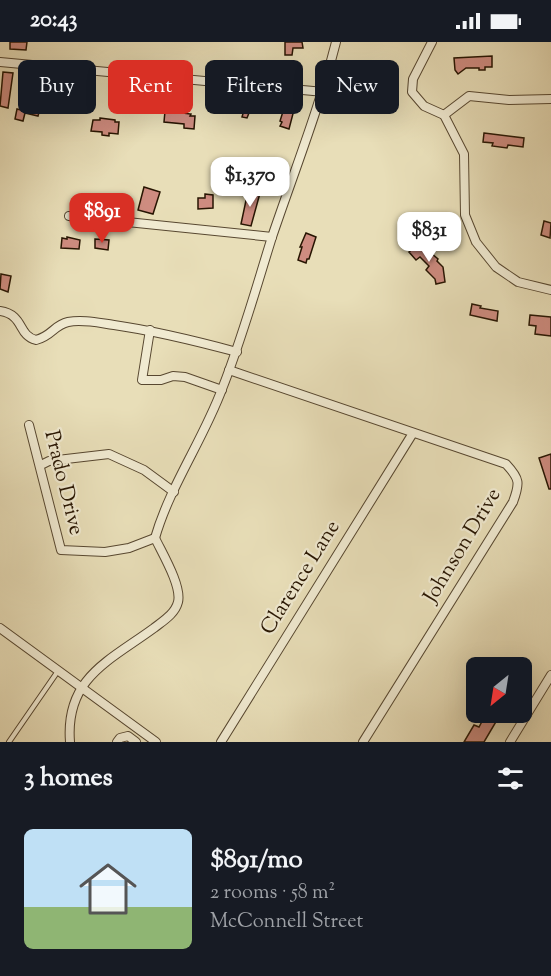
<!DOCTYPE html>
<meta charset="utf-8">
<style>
:root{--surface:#171b24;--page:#20242c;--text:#f1f3f6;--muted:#9ea1a6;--accent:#d93025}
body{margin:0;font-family:"Sorts Mill Goudy",serif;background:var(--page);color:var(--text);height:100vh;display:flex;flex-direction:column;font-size:22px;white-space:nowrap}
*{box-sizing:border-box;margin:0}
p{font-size:20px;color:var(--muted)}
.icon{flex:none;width:33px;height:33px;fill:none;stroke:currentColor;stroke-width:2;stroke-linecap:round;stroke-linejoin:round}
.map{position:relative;height:700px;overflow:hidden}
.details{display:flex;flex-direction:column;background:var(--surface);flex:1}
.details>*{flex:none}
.hud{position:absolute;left:18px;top:18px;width:516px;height:54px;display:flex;gap:12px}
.needle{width:39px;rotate:210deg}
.tools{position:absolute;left:466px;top:615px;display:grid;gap:12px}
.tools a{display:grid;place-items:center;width:66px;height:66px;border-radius:9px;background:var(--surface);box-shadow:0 6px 24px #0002;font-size:30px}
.price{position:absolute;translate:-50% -51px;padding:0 14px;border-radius:12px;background:#fff;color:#222;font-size:20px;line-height:39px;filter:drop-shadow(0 2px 3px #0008)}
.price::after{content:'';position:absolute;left:50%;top:36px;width:18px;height:14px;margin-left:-9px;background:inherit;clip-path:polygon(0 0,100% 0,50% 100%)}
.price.active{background:var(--accent);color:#fff}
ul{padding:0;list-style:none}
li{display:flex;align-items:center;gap:18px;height:150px;padding:0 24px}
li span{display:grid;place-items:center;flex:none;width:168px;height:120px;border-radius:9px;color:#555}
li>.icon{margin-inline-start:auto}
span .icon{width:72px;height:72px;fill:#fffc;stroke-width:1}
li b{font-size:26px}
h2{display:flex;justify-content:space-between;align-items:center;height:72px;padding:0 24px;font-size:26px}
.tag{padding:0 21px;border-radius:9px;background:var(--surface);box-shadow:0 6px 24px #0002;font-size:21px;line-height:54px}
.tag.active{background:var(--accent);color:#fff}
.status{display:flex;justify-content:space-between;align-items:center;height:42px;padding:0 30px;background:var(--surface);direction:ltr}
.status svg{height:16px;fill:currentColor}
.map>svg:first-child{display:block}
.building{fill:#ce8c80;stroke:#271502;stroke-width:1.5}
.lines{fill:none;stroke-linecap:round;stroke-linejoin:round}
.service-casing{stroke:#574730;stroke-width:6}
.minor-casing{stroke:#574730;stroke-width:10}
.service{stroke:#f0ead1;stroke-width:4}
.minor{stroke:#f0ead1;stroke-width:8}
.labels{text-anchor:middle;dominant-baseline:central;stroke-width:4.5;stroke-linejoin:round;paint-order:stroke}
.street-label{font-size:21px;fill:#271502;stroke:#f0ead1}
</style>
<div class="status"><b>20:43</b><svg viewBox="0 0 49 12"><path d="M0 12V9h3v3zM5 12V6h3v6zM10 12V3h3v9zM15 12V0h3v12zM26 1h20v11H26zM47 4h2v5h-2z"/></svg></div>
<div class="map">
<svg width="551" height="700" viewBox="0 0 551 700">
<rect width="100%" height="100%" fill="#e8deb8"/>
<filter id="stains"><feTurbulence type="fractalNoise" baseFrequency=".00333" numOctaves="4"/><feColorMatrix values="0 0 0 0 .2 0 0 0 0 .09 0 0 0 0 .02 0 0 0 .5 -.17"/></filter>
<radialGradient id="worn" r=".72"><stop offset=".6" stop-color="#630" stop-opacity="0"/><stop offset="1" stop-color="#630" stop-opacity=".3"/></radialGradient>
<g class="building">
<path d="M10 0H27L26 8 10 7Z"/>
<path d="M285 0H302L303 6H293L292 13H285Z"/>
<path d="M492 14V25H485V28H479V26H466L458 32 455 28 454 16Z"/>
<path d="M3 30 13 31 8 66 0 64Z"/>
<path d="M26 51 43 55 38 74 25 71 23 79 15 77 17 67 21 68Z"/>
<path d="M248 55 255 57 254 59 257 60 254 70 249 71 247 76 242 75Z"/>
<path d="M54 59 67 62 64 71 51 68Z"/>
<path d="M285 63 295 64 289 87 280 84 282 80 280 79Z"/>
<path d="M165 69 191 72 190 74H195L194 87 184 86V82L164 80Z"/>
<path d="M100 76 115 78V80H119L118 92 109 91V94L102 93V90L91 89 93 78H100Z"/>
<path d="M484 91 524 96 523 105 508 103 507 106 492 104 493 101 483 100Z"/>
<path d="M144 145 160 150 153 172 138 168Z"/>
<path d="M248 149 260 151 251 184 241 182Z"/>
<path d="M104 152 121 155 119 165 102 161Z"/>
<path d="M205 152 213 153V166L198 167V156H205Z"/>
<path d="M544 179 551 181 550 196 541 193Z"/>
<path d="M306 191 316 195 309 217H307L306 221 298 218 302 205H300Z"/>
<path d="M67 195 80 198 79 207 61 206 62 196 67 197Z"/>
<path d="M95 197 109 198 108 208 95 206Z"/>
<path d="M419 201 438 217 437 219 443 225 445 240 436 242 435 237 426 228 429 224 420 215 416 218 409 210Z"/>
<path d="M1 232 11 234 8 250 0 247Z"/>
<path d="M472 262 481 264 480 266 498 269 497 279 470 273Z"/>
<path d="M530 273 551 275V294L535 292 536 284 529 283Z"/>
<path d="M551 412V447H549L539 416Z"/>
<path d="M486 672 497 678 484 700H464L474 683 479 685Z"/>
</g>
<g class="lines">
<g class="service-casing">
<path id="service" d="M9 700 58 629"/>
</g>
<g class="minor-casing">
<g id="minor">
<path d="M432 0 413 37 412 50 424 64 444 73 464 112 465 173 476 200 496 225 518 240 551 248"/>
<path d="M0 20 324 50"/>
<path d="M444 73 469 54 509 58 551 57"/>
<path d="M69 174 272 195"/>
<path d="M0 269C25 273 17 293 36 298 52 294 54 283 68 280 83 277 99 281 114 283 156 289 196 299 237 310"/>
<path d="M150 288 142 338H161L173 334 185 335 222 348"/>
<path d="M229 328 506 422C520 437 520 441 513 460L363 700"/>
<path d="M29 383 61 508 105 510 129 506 155 496"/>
<path d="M41 423 49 419 109 412 144 428 174 450"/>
<path d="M155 496C170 444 203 398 222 347 242 297 256 246 272 195 294 130 319 67 336 0"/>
<path d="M0 586 156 700"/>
<path d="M70 700C65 636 109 619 154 586 163 579 175 572 178 560 182 544 162 511 155 496"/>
<path d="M117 700 120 696 128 694 136 700"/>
<path d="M221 700 413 391"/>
<path d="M510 700 551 633"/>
</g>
</g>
<use href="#service" class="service"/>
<use href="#minor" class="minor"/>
</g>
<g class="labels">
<g class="street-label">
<text transform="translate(63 441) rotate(76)">Prado Drive</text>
<text transform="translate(463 504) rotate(-59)">Johnson Drive</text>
<text transform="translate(301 536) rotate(-58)">Clarence Lane</text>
</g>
</g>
<rect width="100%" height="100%" filter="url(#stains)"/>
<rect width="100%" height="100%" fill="url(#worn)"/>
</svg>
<div class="tools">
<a><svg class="needle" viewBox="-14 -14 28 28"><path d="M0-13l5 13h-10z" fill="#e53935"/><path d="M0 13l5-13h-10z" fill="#9ea1a6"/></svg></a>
</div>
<b class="price" style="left:250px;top:166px">$1,370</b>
<b class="price active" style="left:102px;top:202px">$891</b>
<b class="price" style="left:429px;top:221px">$831</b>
<div class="hud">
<a class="tag">Buy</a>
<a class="tag active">Rent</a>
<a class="tag">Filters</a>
<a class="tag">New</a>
</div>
</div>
<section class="details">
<h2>3 homes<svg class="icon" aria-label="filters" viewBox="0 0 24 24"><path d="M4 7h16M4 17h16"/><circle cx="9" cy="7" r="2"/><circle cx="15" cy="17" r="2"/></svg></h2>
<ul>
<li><span style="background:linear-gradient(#bfe0f5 65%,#8fb573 0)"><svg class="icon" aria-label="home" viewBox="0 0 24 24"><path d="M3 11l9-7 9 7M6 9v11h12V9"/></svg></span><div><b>$891/mo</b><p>2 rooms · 58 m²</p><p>McConnell Street</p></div></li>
</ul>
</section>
